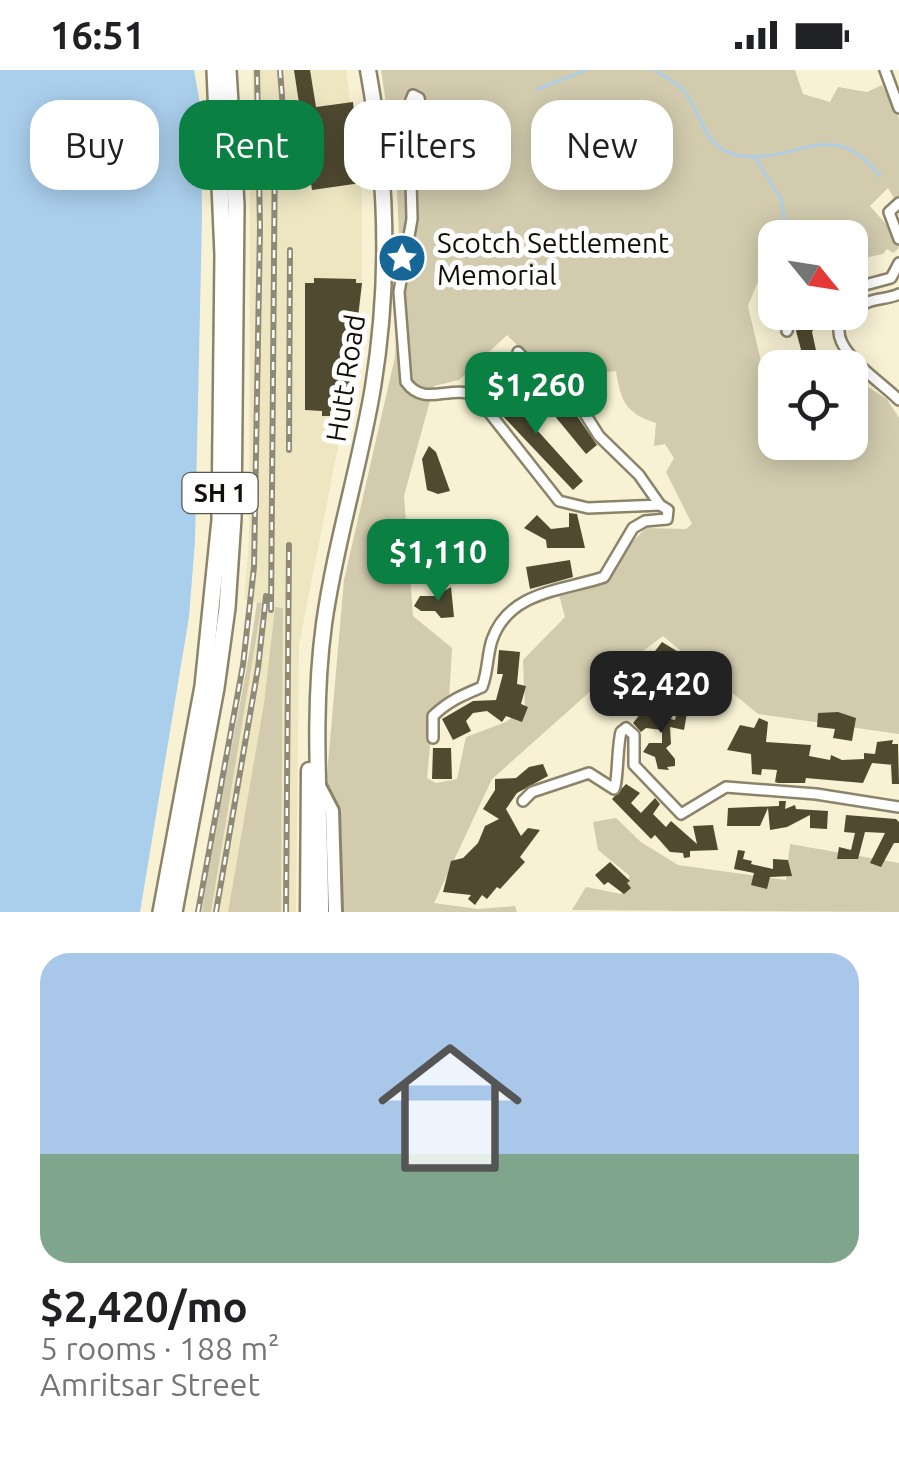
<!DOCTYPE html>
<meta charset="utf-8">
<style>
:root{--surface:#fff;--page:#f6f6f6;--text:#202124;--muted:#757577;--line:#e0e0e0;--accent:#0b8043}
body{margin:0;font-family:Ubuntu,sans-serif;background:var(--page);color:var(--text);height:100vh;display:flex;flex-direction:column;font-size:38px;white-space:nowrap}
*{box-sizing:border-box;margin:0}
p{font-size:32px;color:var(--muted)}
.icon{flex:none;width:55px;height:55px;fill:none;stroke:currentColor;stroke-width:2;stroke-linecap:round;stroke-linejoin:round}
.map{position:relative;height:842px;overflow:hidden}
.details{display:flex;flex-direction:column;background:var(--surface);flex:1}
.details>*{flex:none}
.top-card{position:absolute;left:30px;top:30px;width:840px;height:90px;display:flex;gap:20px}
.needle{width:65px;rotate:120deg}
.tools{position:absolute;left:758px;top:150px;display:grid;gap:20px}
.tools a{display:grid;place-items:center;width:110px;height:110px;border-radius:20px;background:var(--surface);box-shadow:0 5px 25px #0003;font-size:50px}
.price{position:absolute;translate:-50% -85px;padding:0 22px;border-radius:20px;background:var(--accent);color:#fff;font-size:32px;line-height:65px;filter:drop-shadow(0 2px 5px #0008)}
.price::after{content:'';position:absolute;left:50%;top:60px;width:30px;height:22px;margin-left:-15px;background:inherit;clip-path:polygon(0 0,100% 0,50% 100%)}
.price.current{background:#222;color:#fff}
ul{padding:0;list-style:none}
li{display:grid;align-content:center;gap:20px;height:530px;padding:0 40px}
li+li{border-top:2px solid var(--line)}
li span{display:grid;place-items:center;height:310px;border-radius:30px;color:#555}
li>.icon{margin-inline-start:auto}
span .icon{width:180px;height:180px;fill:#fffc;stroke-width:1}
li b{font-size:42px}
.pill{padding:0 35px;border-radius:30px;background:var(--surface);box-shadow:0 5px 25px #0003;font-size:35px;line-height:90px}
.pill.current{background:var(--accent);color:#fff}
.status{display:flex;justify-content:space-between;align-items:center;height:70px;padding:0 50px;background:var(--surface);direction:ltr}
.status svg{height:28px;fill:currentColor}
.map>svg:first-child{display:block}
.built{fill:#eee6c1}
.green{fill:#d2cbae;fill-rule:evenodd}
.water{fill:#aacfed}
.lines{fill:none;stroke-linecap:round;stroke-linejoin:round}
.stream{stroke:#aacfed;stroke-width:2.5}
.building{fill:#504a31}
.minor-casing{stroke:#8b846a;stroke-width:14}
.secondary-casing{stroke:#8b846a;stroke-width:18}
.primary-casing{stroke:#8b846a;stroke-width:19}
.motorway-casing{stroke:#8b846a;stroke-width:20}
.minor{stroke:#fff;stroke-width:9}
.secondary{stroke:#fff;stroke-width:12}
.primary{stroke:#fff;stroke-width:14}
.motorway{stroke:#fff;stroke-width:15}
.rail-casing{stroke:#8f8a76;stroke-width:6}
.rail{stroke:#fefefe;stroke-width:2.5;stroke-dasharray:8;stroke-linecap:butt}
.labels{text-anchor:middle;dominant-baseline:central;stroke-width:10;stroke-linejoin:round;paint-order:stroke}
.shield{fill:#fefefe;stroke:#595750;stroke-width:2.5}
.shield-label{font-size:25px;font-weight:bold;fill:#120f06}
.poi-label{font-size:28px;fill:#120f06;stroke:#fefefe;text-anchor:start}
.street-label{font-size:28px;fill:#120f06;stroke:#fefefe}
</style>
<div class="status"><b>16:51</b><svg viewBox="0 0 49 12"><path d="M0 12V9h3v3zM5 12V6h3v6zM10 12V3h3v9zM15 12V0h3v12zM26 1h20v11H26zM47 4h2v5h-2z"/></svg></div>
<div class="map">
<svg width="899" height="842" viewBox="0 0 899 842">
<rect width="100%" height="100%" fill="#f8f1d4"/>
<path class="built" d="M252 0H346L362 124V213L354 295 299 575 296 842H281L283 539 275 537 264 633 228 842H211L261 533 244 529 249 470 250 69H255Z"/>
<g class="green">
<path d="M381 0H795L803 24 830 32 838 17 867 22 882 15 899 48V126L895 130 888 118 870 136 892 161 899 178 893 183 887 179 883 184 850 191V168H775V197L763 199 748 236 762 296 775 299V372H850V306L887 329 899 348V664L758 644 663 566 593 619 492 709 434 833 478 839 515 836 517 842H324L323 751 344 510 395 287 400 186 396 99ZM507 265 550 308 616 301C621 331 625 343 656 353L654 376 665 374 674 388 666 402 692 454 686 459 646 458 633 471 609 511 559 525 565 547 523 590 525 638 506 652 466 667 457 709 436 713 427 708 433 645 449 629 452 578 413 546 404 426 434 316 459 310Z"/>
<path d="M257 532 262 533 211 842H202C216 738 243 636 257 532Z"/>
<path d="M275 537 283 538 281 842H228L264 633Z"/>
<path d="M616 748 641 772 678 795 786 810 790 774 899 793V842L572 840 586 817 621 824 630 806 598 780 593 752Z"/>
</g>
<path class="water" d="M0 0H194L201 40 202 147 195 471 189 547 140 842H0Z"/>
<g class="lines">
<g class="stream">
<path d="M654 0C664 6 678 13 685 22 703 46 703 78 737 85 794 97 831 42 880 106"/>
<path d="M538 19 586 0"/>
<path d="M755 87 781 129 787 168"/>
</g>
</g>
<g class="building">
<path d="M294 0H310L316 37 353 32 361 113 312 120Z"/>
<path d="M314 208 356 209V213H362L347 341H330V346H322V341L305 340V213H314Z"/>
<path d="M801 242H823L812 262 819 294 806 298 796 261 807 247Z"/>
<path d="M511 315 522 328 521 336 531 348 528 350 583 411 573 420 499 342 508 333 501 323Z"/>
<path d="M548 322 568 333 597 375 586 384 540 328Z"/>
<path d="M429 376 436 382 450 421 438 424 427 420 422 389Z"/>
<path d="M569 443 577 444 585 478H547L546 470 524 458 537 445 551 459 569 457Z"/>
<path d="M570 490 573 507 530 519 526 497Z"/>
<path d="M451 517 454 547 441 548 435 541H421L414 536 420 526H436Z"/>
<path d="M662 572 680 583 677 589 688 595 683 604 652 585Z"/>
<path d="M499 580 520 582 517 614 526 616 521 634 528 637 522 652 506 646 502 652 487 641 473 643 466 651 471 661 453 670 442 649 473 631 496 630 503 604H497Z"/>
<path d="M642 642 675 650 677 642 687 643 684 660 670 657 671 674 666 678 675 689V696L667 697 669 700 658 699 655 687 643 682 649 673H662V660L646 658 641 662 633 653Z"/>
<path d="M838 642 856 648 852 671 833 668 835 659 817 657 818 643Z"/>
<path d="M759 648 768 652 766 672 811 675 809 686 830 690 831 685 842 690 864 689V683L875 684 877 672 893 670 892 674H898L899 714H892L891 695H894L872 693 863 713 806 708 805 713H778L775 712 777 700 762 699 761 705 752 704 751 684 727 680 740 655 754 658Z"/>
<path d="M433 678H451L452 709H432Z"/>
<path d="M543 694 548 706 517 723 506 739 521 766 528 758 540 760 520 787 525 792 500 819 497 817 487 829 482 825 475 835 468 829 471 825 443 822 451 791 463 788 478 773 485 756 499 749 483 739 495 720V709L516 708 529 697Z"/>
<path d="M626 714 640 723 631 733 641 743 655 728 660 734 653 744 666 757 671 751 697 774 693 756 713 755 718 780 690 781V787L684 788 683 783 670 782 655 765 651 769 612 729Z"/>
<path d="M779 731H786L785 739 795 735 796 739 828 741 827 759 810 758V745L787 757 770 760 768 738 760 756H727L728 738 779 736Z"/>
<path d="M846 745 896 749 899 752V773H894L881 797 870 793 885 763 865 762 858 789H837L839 777 851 780 855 763 844 762Z"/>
<path d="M738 780 745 781 743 789 752 791 751 794 773 799V789L788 790 792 806 770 807 767 819 751 815 754 803 734 799Z"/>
<path d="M610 792 630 811 627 813 631 818 624 824 608 812 604 815 595 805Z"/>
</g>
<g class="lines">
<g class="minor-casing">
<g id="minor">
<path d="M885 0 899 38"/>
<path d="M435 105 419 28 413 25 409 35 412 149 399 222 406 312C425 339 453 312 477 327L559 431 588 438 660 435 639 405 599 366 575 328 545 311 518 282"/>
<path d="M899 133 889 142 899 169"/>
<path d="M850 219 891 208 899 193"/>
<path d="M899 224C889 229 878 228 868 232 798 260 873 304 899 330"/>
<path d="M787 261 793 242"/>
<path d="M433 668V646C448 631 463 625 482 617 488 602 487 585 492 570 509 521 562 521 604 507L633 458 645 451 667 449 668 440 660 435"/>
<path d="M523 731 532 722 589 703 614 719C618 713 617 677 621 662L626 658 634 665V695L681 744 726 717 816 724 899 737"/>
</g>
</g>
<g class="secondary-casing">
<path id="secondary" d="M318 714 332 741 335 842"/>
</g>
<g class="primary-casing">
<g id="primary">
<path d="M308 842 309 700"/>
<path d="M321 842C321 747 311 649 324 554 335 474 360 396 373 317 390 213 387 104 368 0"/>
</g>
</g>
<g class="motorway-casing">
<g id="motorway">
<path d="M161 842 203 616 220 450 223 185 215 0"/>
<path d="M174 842 216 618 227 538 233 448 236 135 228 0"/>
</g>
</g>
<use href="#minor" class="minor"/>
<use href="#secondary" class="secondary"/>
<use href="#primary" class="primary"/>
<use href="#motorway" class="motorway"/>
<g class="rail-casing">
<g id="rail">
<path d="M280 0 287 90"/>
<path d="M289 380 290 180"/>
<path d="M271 540 275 70"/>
<path d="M198 842 243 595 254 497 260 157 257 0"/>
<path d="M216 842 258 598 266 526"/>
<path d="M286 842 289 475"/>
</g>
</g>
<use href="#rail" class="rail"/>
</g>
<defs>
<g id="sight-disc" transform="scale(2.5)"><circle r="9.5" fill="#166698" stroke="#fefefe"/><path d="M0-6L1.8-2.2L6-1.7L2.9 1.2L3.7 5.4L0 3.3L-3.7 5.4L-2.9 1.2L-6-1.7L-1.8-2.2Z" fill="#fff"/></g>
</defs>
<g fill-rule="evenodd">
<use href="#sight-disc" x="402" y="188"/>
</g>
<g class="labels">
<rect class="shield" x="182.5" y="403" width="75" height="40" rx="8"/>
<g class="shield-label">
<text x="220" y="423">SH 1</text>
</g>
<g class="poi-label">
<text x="437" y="172">Scotch Settlement<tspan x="437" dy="32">Memorial</tspan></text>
</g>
<g class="street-label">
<text transform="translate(345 308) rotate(-81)">Hutt Road</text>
</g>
</g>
</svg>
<div class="tools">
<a><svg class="needle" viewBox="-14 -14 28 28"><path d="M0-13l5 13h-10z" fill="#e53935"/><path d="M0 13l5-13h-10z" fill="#757577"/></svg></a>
<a><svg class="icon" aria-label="locate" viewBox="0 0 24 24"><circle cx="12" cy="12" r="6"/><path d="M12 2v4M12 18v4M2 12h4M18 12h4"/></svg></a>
</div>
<b class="price" style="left:536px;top:367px">$1,260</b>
<b class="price" style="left:438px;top:534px">$1,110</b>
<b class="price current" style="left:661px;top:666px">$2,420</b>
<div class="top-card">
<a class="pill">Buy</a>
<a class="pill current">Rent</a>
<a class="pill">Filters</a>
<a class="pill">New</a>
</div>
</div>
<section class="details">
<ul>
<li><span style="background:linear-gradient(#a9c7e8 65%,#7fa58c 0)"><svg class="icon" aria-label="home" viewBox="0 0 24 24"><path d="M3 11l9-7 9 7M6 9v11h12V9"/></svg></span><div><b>$2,420/mo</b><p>5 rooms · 188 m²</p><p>Amritsar Street</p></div></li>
</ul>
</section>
